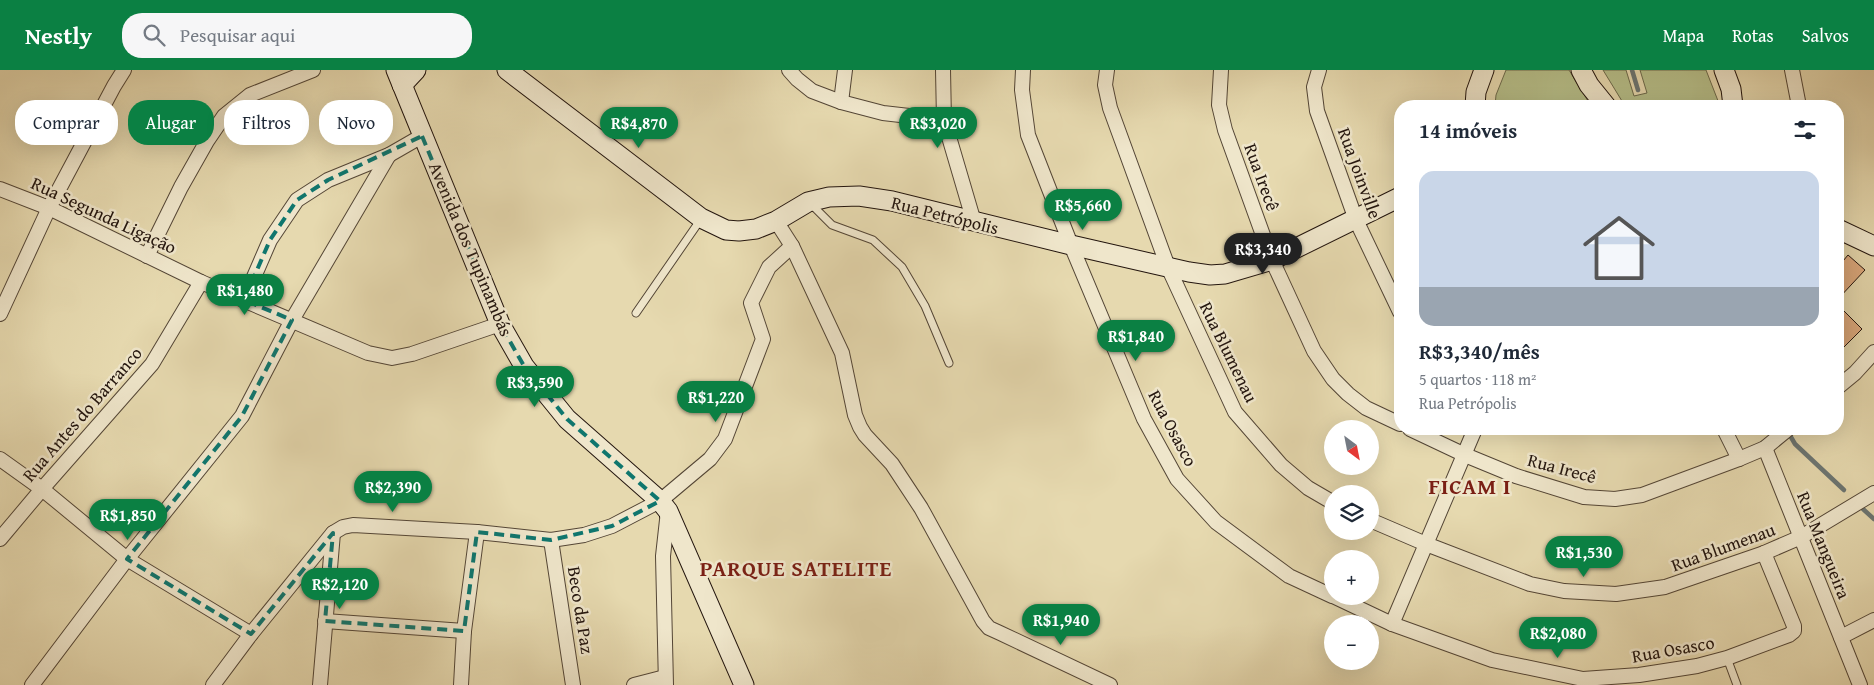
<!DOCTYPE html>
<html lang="pt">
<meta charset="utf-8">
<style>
:root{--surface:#fff;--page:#f6f6f7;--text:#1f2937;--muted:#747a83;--line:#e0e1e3;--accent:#0b8043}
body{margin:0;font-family:"Gentium Book Plus",serif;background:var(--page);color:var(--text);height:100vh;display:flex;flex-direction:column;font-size:19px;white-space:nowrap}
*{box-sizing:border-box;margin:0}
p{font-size:16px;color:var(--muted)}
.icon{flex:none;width:28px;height:28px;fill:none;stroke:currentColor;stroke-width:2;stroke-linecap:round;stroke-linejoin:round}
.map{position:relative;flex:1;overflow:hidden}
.side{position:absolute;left:1394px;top:30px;width:450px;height:335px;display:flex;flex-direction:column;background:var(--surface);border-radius:20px;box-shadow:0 5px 20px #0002}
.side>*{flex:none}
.top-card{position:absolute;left:15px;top:30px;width:475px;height:45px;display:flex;gap:10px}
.needle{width:32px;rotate:148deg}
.fabs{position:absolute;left:1324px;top:350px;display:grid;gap:10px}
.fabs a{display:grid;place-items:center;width:55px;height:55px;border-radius:50%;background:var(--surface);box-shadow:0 5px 20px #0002;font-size:25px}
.price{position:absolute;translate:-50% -42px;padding:0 11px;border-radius:18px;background:var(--accent);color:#fff;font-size:16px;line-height:32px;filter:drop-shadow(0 1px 2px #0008)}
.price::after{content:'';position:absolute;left:50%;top:30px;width:15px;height:11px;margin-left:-8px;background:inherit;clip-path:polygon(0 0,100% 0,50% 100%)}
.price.on{background:#222;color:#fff}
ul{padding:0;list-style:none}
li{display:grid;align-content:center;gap:10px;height:265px;padding:0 25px}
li+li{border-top:1px solid var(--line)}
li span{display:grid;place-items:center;height:155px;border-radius:15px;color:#555}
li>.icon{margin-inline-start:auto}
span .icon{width:90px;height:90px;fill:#fffc;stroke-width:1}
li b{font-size:21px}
h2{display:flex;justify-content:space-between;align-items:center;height:60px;padding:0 25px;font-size:21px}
.tag{padding:0 18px;border-radius:20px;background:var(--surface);box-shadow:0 5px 20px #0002;font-size:18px;line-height:45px}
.tag.on{background:var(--accent);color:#fff}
header{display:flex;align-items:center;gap:30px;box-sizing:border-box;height:70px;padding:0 25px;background:var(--accent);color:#fff}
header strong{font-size:24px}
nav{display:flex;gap:28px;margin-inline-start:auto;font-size:18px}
.search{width:350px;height:45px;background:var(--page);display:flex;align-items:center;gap:12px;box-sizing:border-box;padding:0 18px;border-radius:20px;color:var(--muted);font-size:19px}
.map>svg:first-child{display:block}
.green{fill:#b6bf8a;stroke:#6c6a4c}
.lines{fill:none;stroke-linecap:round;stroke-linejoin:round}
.stream{stroke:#6c7673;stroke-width:4.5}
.building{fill:#dca97d;stroke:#23150e}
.lane-casing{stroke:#544636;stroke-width:9}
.street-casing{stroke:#544636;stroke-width:16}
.secondary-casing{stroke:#23150e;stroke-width:21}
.lane{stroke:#efe6cb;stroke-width:7}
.street{stroke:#efe6cb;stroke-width:14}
.secondary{stroke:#efe6cb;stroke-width:19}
.marked{fill:none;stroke:#0f766e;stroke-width:4;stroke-dasharray:10 6;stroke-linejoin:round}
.labels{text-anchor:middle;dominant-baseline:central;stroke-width:5;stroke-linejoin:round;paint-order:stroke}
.street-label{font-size:18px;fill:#23150e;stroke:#efe6cb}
.district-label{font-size:22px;font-weight:bold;letter-spacing:1px;fill:#7a1f14;stroke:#efe6cb}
</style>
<header>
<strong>Nestly</strong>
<div class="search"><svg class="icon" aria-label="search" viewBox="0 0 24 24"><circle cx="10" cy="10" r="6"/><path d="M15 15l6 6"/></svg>Pesquisar aqui</div>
<nav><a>Mapa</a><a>Rotas</a><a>Salvos</a></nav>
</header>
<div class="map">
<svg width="1874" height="615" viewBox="0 0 1874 615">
<rect width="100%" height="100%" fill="#e6d9af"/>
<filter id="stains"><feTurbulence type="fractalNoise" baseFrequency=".004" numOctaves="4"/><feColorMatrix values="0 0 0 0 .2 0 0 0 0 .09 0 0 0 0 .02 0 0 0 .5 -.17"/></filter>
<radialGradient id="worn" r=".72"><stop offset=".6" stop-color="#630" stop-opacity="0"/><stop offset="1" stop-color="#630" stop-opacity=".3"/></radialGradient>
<g class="green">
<path d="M1506 0H1569L1591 36H1495L1496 25Z"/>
<path d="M1603 0H1626L1634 26 1647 23 1640 0H1706L1720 36H1625Z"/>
</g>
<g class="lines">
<g class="stream">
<path d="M1632 0 1638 20"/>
<path d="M1788 362 1795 374 1844 420"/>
<path d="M1863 439 1874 449"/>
</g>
</g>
<g class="building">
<path d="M1848 185 1865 200 1838 229V197Z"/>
<path d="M1838 235 1862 259 1838 283Z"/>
</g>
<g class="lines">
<g class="lane-casing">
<g id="lane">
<path d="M810 133 832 155 873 170 902 197 925 236 949 293"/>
<path d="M636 243 701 149"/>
<path d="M1727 588 1737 615"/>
</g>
</g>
<g class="street-casing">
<g id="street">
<path d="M789 0 797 9 812 21 841 32 883 43 944 50"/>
<path d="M943 0 944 50 974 152"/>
<path d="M1023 0 1022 20 1028 65 1071 175 1144 349 1177 409 1216 452 1289 506 1332 526"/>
<path d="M1107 0 1105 15 1110 38 1168 197 1235 342 1281 395 1308 418 1332 432"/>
<path d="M1221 0 1219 35 1225 60 1272 190 1314 281 1333 309 1348 324 1366 338 1400 354"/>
<path d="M1319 0 1314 17 1317 41 1356 150 1400 242"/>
<path d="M1792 0 1799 36"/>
<path d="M841 32 845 0"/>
<path d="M0 119 49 138 201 212 368 283 392 288 412 284 500 254"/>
<path d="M776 151 792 176 842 283 855 345 860 357 865 365 892 394 921 438 983 551 989 558 1000 563 1110 615"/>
<path d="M147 186 181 117 207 71 224 46 250 25 313 0"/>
<path d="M244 230 270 170 297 130 328 110 389 85 422 66"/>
<path d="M0 244 49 138 114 16 124 0"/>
<path d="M1838 317 1855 303 1874 282"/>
<path d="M1410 359 1465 385 1516 406 1584 427 1615 429 1642 425 1739 389 1765 378 1788 359"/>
<path d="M1724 359 1739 389"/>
<path d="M1765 378 1860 615"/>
<path d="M0 389 42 419 127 489 251 564"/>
<path d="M1370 450 1426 474 1530 514 1564 521 1616 524 1665 517 1764 483 1801 467 1874 423"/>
<path d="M0 469 42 419 152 294 201 212"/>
<path d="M551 470 573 615"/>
<path d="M1333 526 1392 554 1492 590 1583 609 1639 605 1697 596 1727 588 1789 565 1794 561V556L1764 483"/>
<path d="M325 551 464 561"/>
<path d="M1392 554 1475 359"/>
<path d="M1841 567 1874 550"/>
<path d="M32 615 127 489 242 346 292 250 389 85"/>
<path d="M213 615 251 564 333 463 343 457 353 455 477 462 551 470 584 465 612 456 660 431 710 389 725 369 763 269 751 233 769 197 792 176"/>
<path d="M320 615 333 463"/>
<path d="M461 615 464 561 477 462"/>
<path d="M634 615 665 607"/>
<path d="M666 615 663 486 668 441"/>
</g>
</g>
<g class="secondary-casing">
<g id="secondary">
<path d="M396 0 500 254 524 296 567 349 660 431 668 441 744 615"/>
<path d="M507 0 701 148 726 160 739 161 756 159 776 151 808 132 829 127 859 126 892 131 1071 175 1189 202 1210 205 1225 204 1272 190 1400 127"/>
<path d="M1581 0 1589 15 1606 36"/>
<path d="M1724 0 1731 19 1733 36"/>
<path d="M402 15 416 0"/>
<path d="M1475 36 1476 22 1484 0"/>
<path d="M1838 159 1874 176"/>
</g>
</g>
<use href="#lane" class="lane"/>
<use href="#street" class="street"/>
<use href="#secondary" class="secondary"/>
</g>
<path class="marked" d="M422 66 500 254 524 296 567 349 660 431 612 456 551 470 477 462 464 561 325 551 333 463 251 564 127 489 242 346 292 250 244 230 270 170 297 130 328 110Z"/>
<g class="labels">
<g class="street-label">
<text transform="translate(1360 103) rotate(70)">Rua Joinville</text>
<text transform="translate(1262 107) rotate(70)">Rua Irecê</text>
<text transform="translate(104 145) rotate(25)">Rua Segunda Ligação</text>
<text transform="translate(945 145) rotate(14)">Rua Petrópolis</text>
<text transform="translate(471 179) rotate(67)">Avenida dos Tupinambás</text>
<text transform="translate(1229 282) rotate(64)">Rua Blumenau</text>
<text transform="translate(82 344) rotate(-49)">Rua Antes do Barranco</text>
<text transform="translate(1173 358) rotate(62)">Rua Osasco</text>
<text transform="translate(1562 398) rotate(15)">Rua Irecê</text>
<text transform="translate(1824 475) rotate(68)">Rua Mangueira</text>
<text transform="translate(1723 477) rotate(-20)">Rua Blumenau</text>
<text transform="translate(581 540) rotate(81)">Beco da Paz</text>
<text transform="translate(1673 579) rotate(-10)">Rua Osasco</text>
</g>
<g class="district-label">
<text x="1470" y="416">FICAM I</text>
<text x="796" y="498">PARQUE SATELITE</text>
</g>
</g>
<rect width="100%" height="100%" filter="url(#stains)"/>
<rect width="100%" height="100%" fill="url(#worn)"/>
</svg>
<div class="fabs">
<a><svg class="needle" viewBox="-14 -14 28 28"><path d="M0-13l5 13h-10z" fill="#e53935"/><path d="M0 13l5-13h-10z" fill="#747a83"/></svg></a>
<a><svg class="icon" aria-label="layers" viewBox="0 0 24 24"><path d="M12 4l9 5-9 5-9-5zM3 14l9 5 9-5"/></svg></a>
<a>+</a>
<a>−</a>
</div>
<b class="price" style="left:639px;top:79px">R$4,870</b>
<b class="price" style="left:938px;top:79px">R$3,020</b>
<b class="price" style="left:1083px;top:161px">R$5,660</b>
<b class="price on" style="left:1263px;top:205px">R$3,340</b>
<b class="price" style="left:245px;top:246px">R$1,480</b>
<b class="price" style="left:1136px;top:292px">R$1,840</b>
<b class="price" style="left:535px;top:338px">R$3,590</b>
<b class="price" style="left:716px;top:353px">R$1,220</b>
<b class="price" style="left:393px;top:443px">R$2,390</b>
<b class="price" style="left:128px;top:471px">R$1,850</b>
<b class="price" style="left:1584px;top:508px">R$1,530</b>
<b class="price" style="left:340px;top:540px">R$2,120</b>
<b class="price" style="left:1061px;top:576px">R$1,940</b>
<b class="price" style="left:1558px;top:589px">R$2,080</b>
<div class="top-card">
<a class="tag">Comprar</a>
<a class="tag on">Alugar</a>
<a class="tag">Filtros</a>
<a class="tag">Novo</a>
</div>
<section class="side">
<h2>14 imóveis<svg class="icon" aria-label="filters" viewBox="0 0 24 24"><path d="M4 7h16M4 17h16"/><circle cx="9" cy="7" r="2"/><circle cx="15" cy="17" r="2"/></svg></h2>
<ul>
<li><span style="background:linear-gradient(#c9d6e8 75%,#9aa5b1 0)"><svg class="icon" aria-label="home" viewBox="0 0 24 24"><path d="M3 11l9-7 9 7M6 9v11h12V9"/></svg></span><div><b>R$3,340/mês</b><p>5 quartos · 118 m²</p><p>Rua Petrópolis</p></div></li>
</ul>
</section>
</div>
